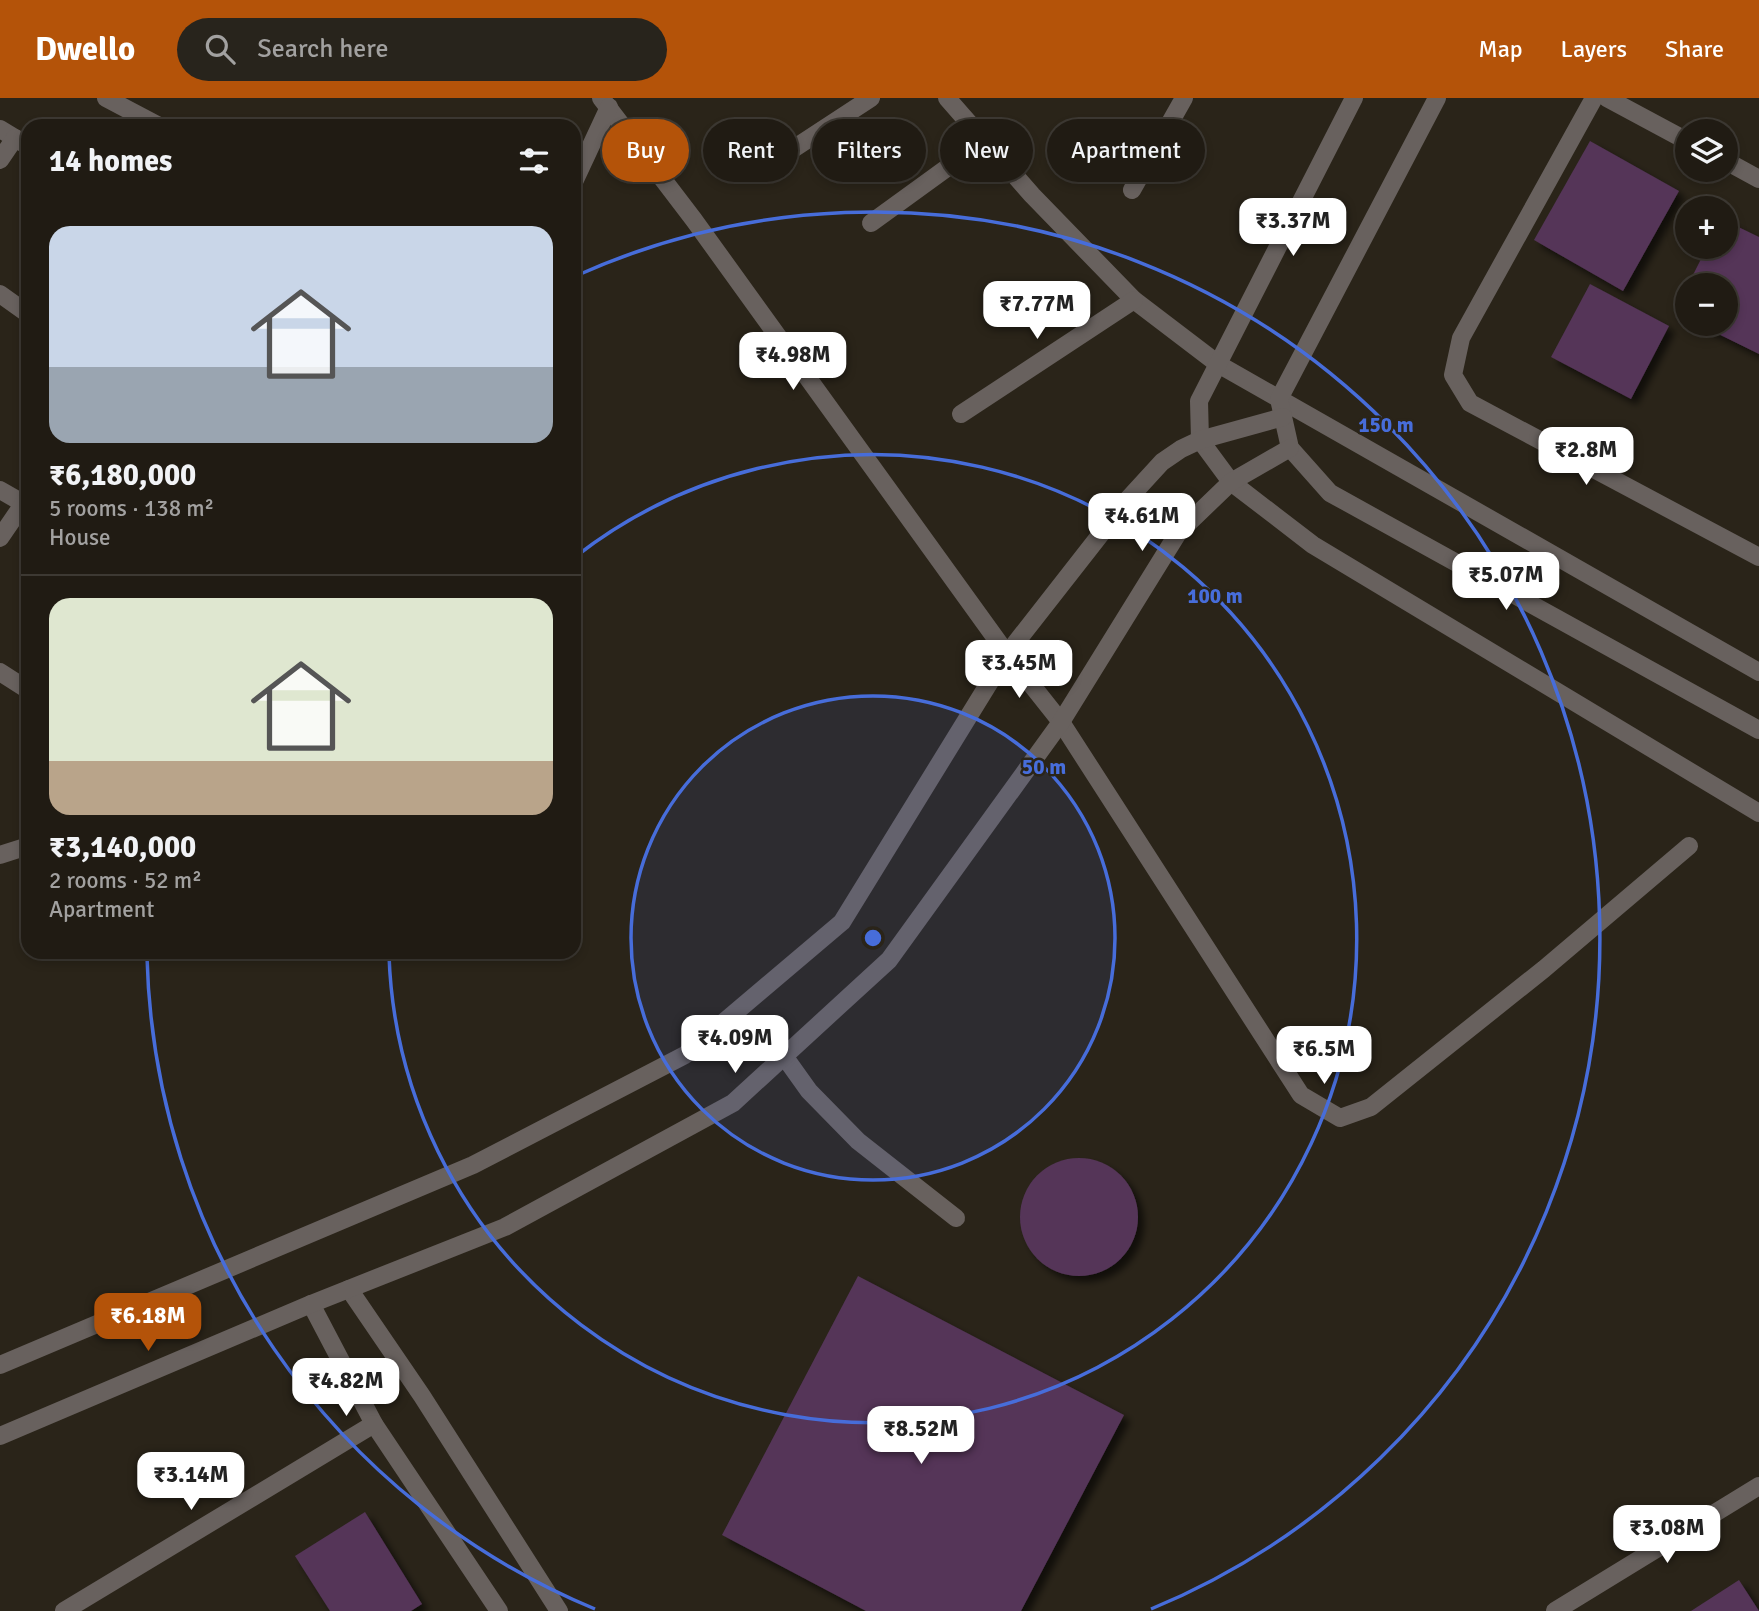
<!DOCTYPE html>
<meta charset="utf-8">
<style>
:root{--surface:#201b13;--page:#28241c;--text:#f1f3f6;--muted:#a2a1a0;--line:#3d3933;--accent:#b45309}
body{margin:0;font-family:Signika,sans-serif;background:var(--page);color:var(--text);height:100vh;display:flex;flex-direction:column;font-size:26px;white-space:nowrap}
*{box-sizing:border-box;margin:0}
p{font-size:23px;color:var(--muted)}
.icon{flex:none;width:38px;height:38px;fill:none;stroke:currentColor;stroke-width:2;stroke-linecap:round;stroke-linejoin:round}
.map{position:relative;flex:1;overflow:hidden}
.side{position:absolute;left:21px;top:21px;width:560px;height:840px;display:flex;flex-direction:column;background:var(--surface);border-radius:21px;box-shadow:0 4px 10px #0003,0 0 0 2px var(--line)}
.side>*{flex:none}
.guide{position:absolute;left:602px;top:21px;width:665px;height:63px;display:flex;gap:14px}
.buttons{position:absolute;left:1675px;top:21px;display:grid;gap:14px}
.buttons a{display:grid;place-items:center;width:63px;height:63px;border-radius:50%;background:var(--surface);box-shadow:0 4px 10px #0003,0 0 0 2px var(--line);font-size:35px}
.price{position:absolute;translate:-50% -60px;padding:0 16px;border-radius:14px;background:#fff;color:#222;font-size:23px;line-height:46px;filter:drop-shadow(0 2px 4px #0008)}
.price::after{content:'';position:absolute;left:50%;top:42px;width:21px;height:16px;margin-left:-10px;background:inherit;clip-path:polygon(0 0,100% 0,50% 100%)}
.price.on{background:var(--accent);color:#fff}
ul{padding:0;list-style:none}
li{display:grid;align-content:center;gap:14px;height:371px;padding:0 28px}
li+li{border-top:2px solid var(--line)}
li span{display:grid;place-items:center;height:217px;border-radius:21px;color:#555}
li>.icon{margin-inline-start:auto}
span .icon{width:126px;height:126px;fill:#fffc;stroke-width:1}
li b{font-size:30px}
h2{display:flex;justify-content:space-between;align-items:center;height:84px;padding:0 28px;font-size:30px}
.chip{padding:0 24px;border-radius:32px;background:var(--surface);box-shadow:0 4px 10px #0003,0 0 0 2px var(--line);font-size:24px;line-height:63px}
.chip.on{background:var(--accent);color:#fff}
header{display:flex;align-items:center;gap:42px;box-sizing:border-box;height:98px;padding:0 35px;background:var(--accent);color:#fff}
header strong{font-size:33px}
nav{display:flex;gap:38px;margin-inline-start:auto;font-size:24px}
.search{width:490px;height:63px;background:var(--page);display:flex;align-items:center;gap:18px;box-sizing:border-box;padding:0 24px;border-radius:38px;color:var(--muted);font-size:26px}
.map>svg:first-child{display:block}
.building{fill:#543558;filter:url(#shadow)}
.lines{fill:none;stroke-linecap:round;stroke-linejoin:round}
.minor{stroke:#68615e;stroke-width:18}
.ring{fill:none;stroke:#476dda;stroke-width:3.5}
.centre{fill:#476dda;stroke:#2a2419;stroke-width:3.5}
.ring-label{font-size:21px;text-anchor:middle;font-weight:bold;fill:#476dda;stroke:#2a2419;stroke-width:5;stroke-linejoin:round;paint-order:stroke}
</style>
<header>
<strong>Dwello</strong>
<div class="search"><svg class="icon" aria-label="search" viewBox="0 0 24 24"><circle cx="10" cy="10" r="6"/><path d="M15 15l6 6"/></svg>Search here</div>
<nav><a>Map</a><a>Layers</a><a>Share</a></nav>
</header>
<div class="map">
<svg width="1759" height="1513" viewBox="0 0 1759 1513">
<defs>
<filter id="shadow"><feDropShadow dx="6" dy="6" stdDeviation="3.5" flood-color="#0009"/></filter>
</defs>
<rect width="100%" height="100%" fill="#2a2419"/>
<g class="building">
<path d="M1590 43 1679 93 1623 193 1534 142Z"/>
<path d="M1726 123 1759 139V256L1698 226H1726V187H1688L1707 149H1726Z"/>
<path d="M1590 186 1669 228 1631 301 1551 259Z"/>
<path d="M1687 188V220L1674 214Z"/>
<circle cx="1079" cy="1119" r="59"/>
<path d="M858 1178 1124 1317 1021 1513H866L722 1437Z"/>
<path d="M365 1414 422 1506 411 1513H330L295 1458Z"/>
<path d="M1739 1482 1759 1513H1691Z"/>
</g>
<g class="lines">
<g class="minor">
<path d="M106 0 159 28"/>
<path d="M601 0 694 122 1007 556 1061 624 1301 997 1340 1020 1371 1009 1544 871 1689 748"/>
<path d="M947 0 1032 97 1134 202 1218 266 1759 574"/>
<path d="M1354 0 1199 303 1200 342 1231 384 1313 447 1759 715"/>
<path d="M1437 0 1279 301 1290 350 1330 395 1759 632"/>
<path d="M1594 0 1461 240 1453 277 1470 305 1759 459"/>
<path d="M1607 0 1687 43"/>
<path d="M0 31 28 48"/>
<path d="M787 55 871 0"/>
<path d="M0 62 15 40"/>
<path d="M1726 63 1759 81"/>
<path d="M574 84 609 9"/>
<path d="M1132 92 1184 0"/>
<path d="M871 125 984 43"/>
<path d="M0 196 28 216"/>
<path d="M961 316 1134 202"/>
<path d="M0 392 28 408"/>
<path d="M0 440 28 399"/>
<path d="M0 574 28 592"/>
<path d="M0 757 28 748"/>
<path d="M784 958 809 993 858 1043 956 1120"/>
<path d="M349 1191 422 1298 559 1513"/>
<path d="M311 1206 374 1326 499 1513"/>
<path d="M0 1267 473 1067 685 957 842 824 1007 556 1129 400 1162 364 1181 351 1200 342 1283 319"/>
<path d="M0 1338 311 1206 505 1129 733 1005 889 862 1061 624 1178 435 1231 384 1290 350"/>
<path d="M64 1513 374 1326"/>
<path d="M1555 1513 1759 1388"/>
</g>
</g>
<circle cx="873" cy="840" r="242" fill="#476dda" fill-opacity=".12"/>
<g class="ring">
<circle cx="873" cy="840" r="242"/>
<path d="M575 459A484 484 0 1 1 389 857"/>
<path d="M595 1511A726 726 0 0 1 147 859M578 177A726 726 0 1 1 1151 1511"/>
</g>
<circle cx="873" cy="840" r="10" class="centre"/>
<g class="ring-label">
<text x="1386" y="334">150 m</text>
<text x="1215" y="505">100 m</text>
<text x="1044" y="676">50 m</text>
</g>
</svg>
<div class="buttons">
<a><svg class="icon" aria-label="layers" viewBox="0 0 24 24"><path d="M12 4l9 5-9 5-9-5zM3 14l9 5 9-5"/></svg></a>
<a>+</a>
<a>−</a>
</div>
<b class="price" style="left:1293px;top:160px">₹3.37M</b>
<b class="price" style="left:1037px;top:243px">₹7.77M</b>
<b class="price" style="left:793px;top:294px">₹4.98M</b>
<b class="price" style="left:1586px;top:389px">₹2.8M</b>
<b class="price" style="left:1142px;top:455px">₹4.61M</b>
<b class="price" style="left:1506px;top:514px">₹5.07M</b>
<b class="price" style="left:1019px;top:602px">₹3.45M</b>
<b class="price" style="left:735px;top:977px">₹4.09M</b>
<b class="price" style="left:1324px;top:988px">₹6.5M</b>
<b class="price on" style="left:148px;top:1255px">₹6.18M</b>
<b class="price" style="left:346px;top:1320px">₹4.82M</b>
<b class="price" style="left:921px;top:1368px">₹8.52M</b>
<b class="price" style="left:191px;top:1414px">₹3.14M</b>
<b class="price" style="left:1667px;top:1467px">₹3.08M</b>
<div class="guide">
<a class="chip on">Buy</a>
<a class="chip">Rent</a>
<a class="chip">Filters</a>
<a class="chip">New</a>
<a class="chip">Apartment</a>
</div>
<section class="side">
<h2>14 homes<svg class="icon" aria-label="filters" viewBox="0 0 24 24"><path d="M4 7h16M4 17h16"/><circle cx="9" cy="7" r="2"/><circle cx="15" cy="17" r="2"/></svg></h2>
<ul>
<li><span style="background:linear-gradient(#c9d6e8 65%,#9aa5b1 0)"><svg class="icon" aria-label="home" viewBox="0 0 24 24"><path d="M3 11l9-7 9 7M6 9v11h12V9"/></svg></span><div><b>₹6,180,000</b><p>5 rooms · 138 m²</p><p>House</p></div></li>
<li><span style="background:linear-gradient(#dfe7d0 75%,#b9a48a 0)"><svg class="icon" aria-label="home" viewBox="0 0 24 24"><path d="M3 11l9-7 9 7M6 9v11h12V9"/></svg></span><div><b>₹3,140,000</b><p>2 rooms · 52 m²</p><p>Apartment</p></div></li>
</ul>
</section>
</div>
